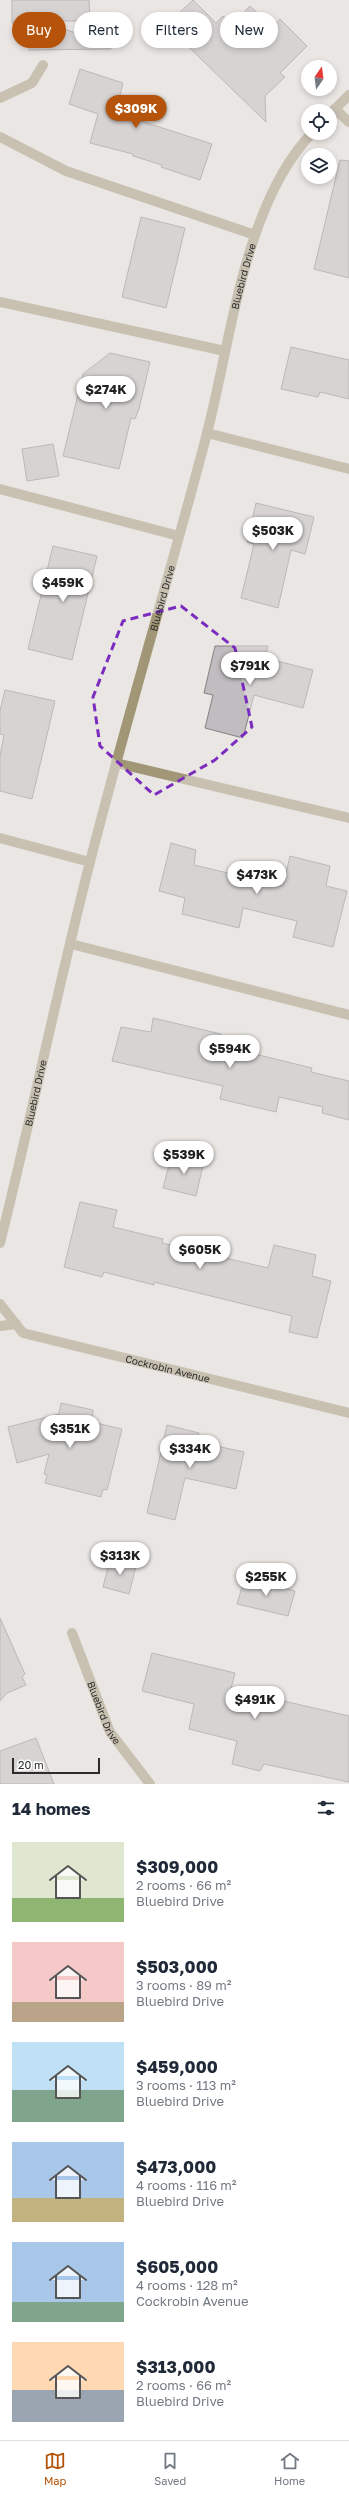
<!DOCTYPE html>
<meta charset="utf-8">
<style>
:root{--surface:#fff;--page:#f2f2f3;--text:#1f2937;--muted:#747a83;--line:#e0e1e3;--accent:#b45309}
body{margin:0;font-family:"Golos Text",sans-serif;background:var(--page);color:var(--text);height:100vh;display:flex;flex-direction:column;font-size:15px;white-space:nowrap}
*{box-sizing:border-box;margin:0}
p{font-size:13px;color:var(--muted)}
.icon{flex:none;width:22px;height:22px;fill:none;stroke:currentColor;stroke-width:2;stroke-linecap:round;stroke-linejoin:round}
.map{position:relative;height:1784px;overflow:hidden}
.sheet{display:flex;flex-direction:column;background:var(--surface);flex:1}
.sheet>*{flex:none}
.banner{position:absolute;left:12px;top:12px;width:325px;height:36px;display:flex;gap:8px}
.needle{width:26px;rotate:14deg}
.controls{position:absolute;left:301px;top:60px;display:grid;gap:8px}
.controls a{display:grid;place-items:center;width:36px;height:36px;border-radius:50%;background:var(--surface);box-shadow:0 2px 6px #0003;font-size:20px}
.scale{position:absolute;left:12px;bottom:10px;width:88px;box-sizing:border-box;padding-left:4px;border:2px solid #2d2c2b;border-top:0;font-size:11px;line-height:14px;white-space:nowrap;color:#2d2c2b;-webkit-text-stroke:3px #fff;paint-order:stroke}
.price{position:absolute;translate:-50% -34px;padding:0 9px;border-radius:14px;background:#fff;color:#222;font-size:13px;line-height:26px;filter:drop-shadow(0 1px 2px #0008)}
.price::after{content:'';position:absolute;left:50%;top:24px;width:12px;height:9px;margin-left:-6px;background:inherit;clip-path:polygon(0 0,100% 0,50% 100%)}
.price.current{background:var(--accent);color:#fff}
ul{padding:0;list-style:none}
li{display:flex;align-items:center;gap:12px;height:100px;padding:0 12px}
li span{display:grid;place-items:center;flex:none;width:112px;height:80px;border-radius:0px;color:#555}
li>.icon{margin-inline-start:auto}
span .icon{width:48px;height:48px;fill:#fffc;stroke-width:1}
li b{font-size:17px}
h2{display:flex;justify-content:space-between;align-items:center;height:48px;padding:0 12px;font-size:17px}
.tag{padding:0 14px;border-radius:18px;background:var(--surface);box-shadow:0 2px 6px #0003;font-size:14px;line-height:36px}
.tag.current{background:var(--accent);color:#fff}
.menu{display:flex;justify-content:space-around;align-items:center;height:56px;border-top:1px solid var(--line);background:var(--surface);font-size:11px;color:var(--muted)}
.menu a{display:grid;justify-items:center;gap:2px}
.menu .current{color:var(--accent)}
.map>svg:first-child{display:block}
.building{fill:#c0bcbf;stroke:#858183}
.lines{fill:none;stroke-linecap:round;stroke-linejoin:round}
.lane{stroke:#a19675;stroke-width:10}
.street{stroke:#a19675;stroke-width:10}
.marked{fill:none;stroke:#7b2cbf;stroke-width:3;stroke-dasharray:8 5;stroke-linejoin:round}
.labels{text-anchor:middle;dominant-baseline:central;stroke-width:3;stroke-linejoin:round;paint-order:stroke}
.street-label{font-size:10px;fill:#2d2c2b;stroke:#fff}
</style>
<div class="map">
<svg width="349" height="1784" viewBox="0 0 349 1784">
<rect width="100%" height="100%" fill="#e9e6e3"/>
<g class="building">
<path d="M12 0H89L90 21H63L64 29 111 45V49L29 50V22L12 23Z"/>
<path d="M193 0 216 23 223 16 232 25 250 6 272 27 280 19 307 46 280 73 285 77 265 96 266 122 166 25Z"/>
<path d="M80 69 123 83 116 112 138 117V120L212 144 200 180 161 167 162 165 133 156V154L90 143 98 114 69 104Z"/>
<path d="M340 160 349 161V278L314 269Z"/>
<path d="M141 217 185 228 166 308 122 297Z"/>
<path d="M291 347 349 360V399L320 392 318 397 281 389Z"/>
<path d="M110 353 150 362 139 409 135 419 131 418 119 469 63 456 83 374Z"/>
<path d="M53 444 59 476 27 481 22 449Z"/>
<path d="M256 503 314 517 305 554 291 550 278 608 241 598 254 544 247 542Z"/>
<path d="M53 546 97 556 72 660 28 649Z"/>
<path d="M215 646H268L265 658 313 670 303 708 254 695 243 738 205 728 213 695 204 693Z"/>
<path d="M5 690 55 701 32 799 0 791V756L4 735 0 734V711Z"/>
<path d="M171 843 196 850 194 865 283 886 290 856 330 866 326 886 347 891 333 947 293 937 297 921 243 908 239 928 182 914 185 898 159 891Z"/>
<path d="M153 1018 221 1034 218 1045 312 1068 311 1072 349 1081V1120L322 1113 323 1107 279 1097 276 1112 220 1099 223 1086 112 1061 121 1027 151 1032Z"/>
<path d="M172 1154 204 1161 196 1196 163 1188Z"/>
<path d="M80 1202 117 1210 113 1227 163 1239 162 1243 268 1268 274 1245 316 1255 312 1276 331 1281 317 1338 289 1332 292 1316 154 1282V1285L104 1272 102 1277 64 1267Z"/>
<path d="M61 1403 93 1410 92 1422 122 1429 107 1490 103 1489 101 1497 45 1483 47 1475 44 1474 49 1454 17 1463 8 1427 59 1414Z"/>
<path d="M167 1425 199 1433 198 1442 244 1452 236 1489 185 1478 175 1520 147 1513Z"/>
<path d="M110 1559 136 1566 129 1594 103 1587Z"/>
<path d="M245 1577 295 1591 288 1616 237 1604Z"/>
<path d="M0 1618 25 1674 22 1677 26 1685 7 1693 0 1701Z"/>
<path d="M152 1653 235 1673 231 1689 349 1716V1782L264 1764 260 1771 232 1764 237 1741 189 1729 194 1704 142 1691Z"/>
<path d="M36 1738 54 1784H0V1751Z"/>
</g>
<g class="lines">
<g class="lane">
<path d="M0 98 32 83 43 65"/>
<path d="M335 109 349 122"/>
<path d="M0 137 66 171 255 235"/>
<path d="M0 302 225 351"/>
<path d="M207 433 349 469"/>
<path d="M0 489 179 536"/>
<path d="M116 763 349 818"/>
<path d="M0 838 90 862"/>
<path d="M71 944 349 1015"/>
<path d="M0 1326 16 1324"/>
</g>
<g class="street">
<path d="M330 114 349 95"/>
<path id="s1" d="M0 1243C32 1115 58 986 91 858 127 717 169 578 206 437 231 343 243 205 312 133"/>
<path id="s2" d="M0 1304 23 1333 349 1413"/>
<path id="s3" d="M72 1633 110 1732 150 1784"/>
</g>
</g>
<path d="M0 0H349V1784H0ZM181 606 235 648 252 727 215 760 154 795 100 746 93 697 123 621Z" fill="#e9e6e3" fill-opacity=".55" fill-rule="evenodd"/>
<path class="marked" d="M181 606 235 648 252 727 215 760 154 795 100 746 93 697 123 621Z"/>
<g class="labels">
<g class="street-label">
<text stroke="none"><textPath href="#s1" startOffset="997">Bluebird Drive</textPath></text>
<text stroke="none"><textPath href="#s1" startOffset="665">Bluebird Drive</textPath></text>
<text stroke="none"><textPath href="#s1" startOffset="154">Bluebird Drive</textPath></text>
<text stroke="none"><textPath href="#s2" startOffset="186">Cockrobin Avenue</textPath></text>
<text stroke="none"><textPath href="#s3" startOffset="86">Bluebird Drive</textPath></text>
</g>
</g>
</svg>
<div class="controls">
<a><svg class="needle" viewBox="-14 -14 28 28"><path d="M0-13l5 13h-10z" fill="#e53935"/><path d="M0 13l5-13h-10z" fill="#747a83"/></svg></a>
<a><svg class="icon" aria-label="locate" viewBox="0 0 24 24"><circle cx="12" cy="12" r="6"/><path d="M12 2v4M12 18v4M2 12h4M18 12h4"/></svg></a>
<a><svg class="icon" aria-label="layers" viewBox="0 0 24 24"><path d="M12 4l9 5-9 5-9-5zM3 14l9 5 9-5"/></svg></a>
</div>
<div class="scale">20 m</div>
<b class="price current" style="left:136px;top:129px">$309K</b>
<b class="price" style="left:106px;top:410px">$274K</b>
<b class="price" style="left:273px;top:551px">$503K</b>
<b class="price" style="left:63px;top:603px">$459K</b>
<b class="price" style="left:250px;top:686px">$791K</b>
<b class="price" style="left:257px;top:895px">$473K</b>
<b class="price" style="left:230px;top:1069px">$594K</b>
<b class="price" style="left:184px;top:1175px">$539K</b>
<b class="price" style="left:200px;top:1270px">$605K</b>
<b class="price" style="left:70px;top:1449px">$351K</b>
<b class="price" style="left:190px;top:1469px">$334K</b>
<b class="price" style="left:120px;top:1576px">$313K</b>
<b class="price" style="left:266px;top:1597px">$255K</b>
<b class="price" style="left:255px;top:1720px">$491K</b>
<div class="banner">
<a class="tag current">Buy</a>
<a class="tag">Rent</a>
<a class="tag">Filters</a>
<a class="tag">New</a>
</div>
</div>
<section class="sheet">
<h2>14 homes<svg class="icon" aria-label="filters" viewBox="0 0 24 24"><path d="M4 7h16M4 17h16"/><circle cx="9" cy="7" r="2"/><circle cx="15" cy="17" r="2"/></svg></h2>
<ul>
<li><span style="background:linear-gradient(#dfe7d0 70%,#8fb573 0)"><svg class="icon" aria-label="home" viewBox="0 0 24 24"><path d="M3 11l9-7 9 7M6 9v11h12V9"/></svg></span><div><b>$309,000</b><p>2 rooms · 66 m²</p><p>Bluebird Drive</p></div></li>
<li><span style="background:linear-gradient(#f6c9c9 75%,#b9a48a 0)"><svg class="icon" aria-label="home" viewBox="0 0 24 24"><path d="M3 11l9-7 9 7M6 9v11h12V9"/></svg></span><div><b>$503,000</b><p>3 rooms · 89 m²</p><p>Bluebird Drive</p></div></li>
<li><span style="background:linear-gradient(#bfe0f5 60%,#7fa58c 0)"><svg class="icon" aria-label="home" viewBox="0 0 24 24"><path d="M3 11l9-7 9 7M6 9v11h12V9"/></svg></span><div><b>$459,000</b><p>3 rooms · 113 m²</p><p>Bluebird Drive</p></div></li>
<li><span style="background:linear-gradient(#a9c7e8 70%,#c2b280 0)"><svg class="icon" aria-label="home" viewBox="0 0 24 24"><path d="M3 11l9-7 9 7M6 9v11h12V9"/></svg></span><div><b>$473,000</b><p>4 rooms · 116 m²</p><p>Bluebird Drive</p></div></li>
<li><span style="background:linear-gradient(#a9c7e8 75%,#7fa58c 0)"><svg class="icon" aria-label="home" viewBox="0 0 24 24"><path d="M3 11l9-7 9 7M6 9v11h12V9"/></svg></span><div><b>$605,000</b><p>4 rooms · 128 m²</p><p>Cockrobin Avenue</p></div></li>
<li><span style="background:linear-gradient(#ffd9b3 60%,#9aa5b1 0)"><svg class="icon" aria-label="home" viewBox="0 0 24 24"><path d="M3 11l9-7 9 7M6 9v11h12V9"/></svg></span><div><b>$313,000</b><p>2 rooms · 66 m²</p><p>Bluebird Drive</p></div></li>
</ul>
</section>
<nav class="menu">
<a class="current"><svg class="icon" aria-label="map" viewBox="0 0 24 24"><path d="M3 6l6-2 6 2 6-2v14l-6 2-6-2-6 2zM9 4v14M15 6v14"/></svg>Map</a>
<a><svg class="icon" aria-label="saved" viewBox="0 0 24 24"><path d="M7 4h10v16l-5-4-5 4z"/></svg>Saved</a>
<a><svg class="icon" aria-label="home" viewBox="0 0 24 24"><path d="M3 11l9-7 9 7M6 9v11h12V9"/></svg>Home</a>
</nav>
